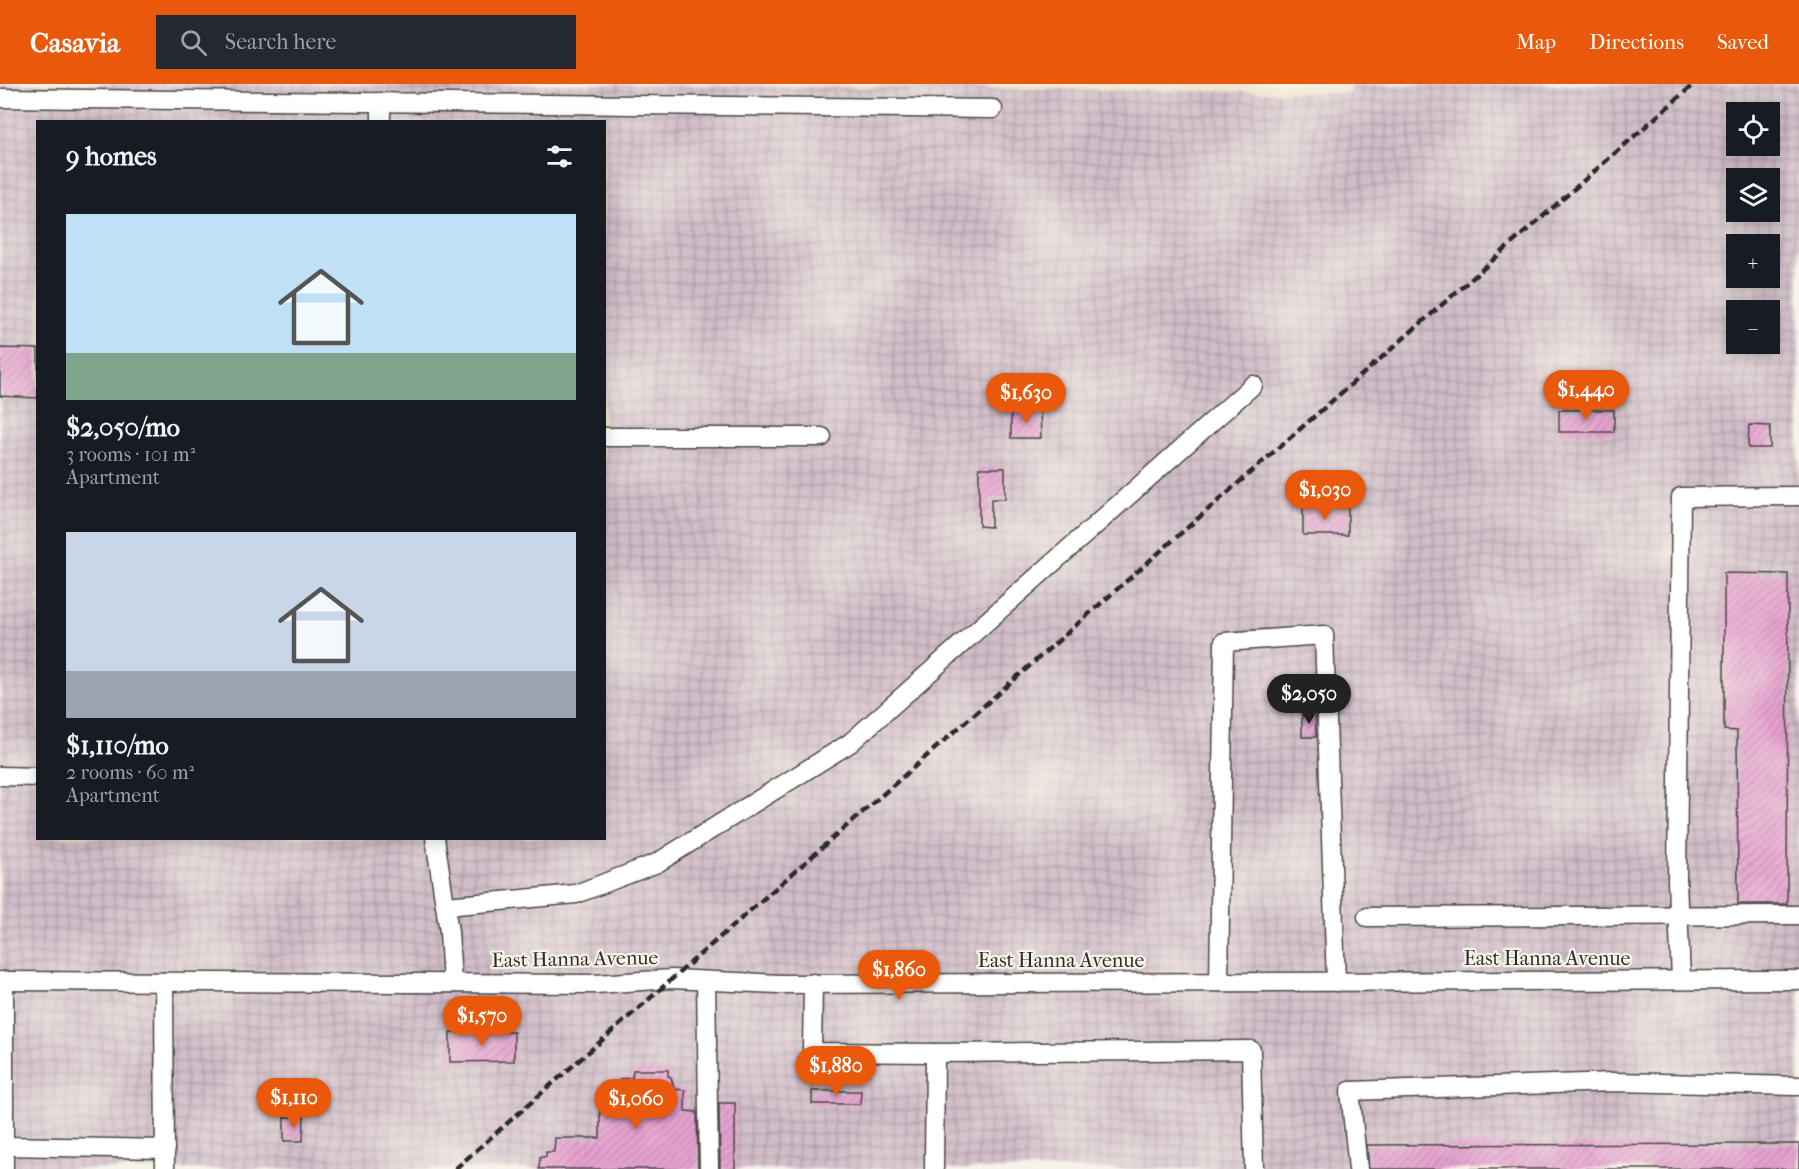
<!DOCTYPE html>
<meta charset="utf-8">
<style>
:root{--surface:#171b24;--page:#242831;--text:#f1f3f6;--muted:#9ea1a6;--accent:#ea580c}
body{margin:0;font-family:"IM FELL French Canon",serif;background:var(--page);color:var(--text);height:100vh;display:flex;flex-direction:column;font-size:22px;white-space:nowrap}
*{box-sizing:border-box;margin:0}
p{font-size:20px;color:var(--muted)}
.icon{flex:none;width:33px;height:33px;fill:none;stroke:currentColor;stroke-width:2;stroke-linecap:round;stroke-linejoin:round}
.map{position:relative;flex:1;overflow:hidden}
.drawer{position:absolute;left:36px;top:36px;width:570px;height:720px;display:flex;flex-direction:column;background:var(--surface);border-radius:0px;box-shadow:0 3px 15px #0003}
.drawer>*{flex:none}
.controls{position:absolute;left:1726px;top:18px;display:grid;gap:12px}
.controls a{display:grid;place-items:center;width:54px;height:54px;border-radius:0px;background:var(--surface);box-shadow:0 3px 15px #0003;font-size:30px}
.price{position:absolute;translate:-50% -51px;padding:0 14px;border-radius:21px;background:var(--accent);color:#fff;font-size:20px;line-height:39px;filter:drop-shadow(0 2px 3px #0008)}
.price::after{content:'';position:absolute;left:50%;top:36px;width:18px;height:14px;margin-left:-9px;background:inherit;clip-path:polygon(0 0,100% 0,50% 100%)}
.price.active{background:#222;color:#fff}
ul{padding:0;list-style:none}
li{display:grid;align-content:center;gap:12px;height:318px;padding:0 30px}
li span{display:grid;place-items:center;height:186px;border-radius:0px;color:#555}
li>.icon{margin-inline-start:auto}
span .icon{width:108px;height:108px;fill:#fffc;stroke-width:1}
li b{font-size:26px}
h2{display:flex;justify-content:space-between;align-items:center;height:72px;padding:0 30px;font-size:26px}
header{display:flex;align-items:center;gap:36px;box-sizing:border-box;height:84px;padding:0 30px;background:var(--accent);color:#fff}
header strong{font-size:28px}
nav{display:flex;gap:33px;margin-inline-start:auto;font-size:21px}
.search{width:420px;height:54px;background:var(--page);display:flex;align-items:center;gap:15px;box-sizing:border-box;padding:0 21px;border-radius:0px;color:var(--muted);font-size:22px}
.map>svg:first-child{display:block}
.industrial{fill:url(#industrial-grid);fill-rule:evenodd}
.building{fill:url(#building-hatch)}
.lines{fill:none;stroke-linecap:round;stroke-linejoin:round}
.minor-casing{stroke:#494743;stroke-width:21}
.minor{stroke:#fff;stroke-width:18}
.rail{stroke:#2b2b2b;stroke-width:4.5;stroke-dasharray:9 4.5;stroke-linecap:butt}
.labels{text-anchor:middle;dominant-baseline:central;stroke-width:4.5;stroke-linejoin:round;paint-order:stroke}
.street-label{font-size:20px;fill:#2b2b2b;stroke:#f7f3e8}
</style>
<header>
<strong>Casavia</strong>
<div class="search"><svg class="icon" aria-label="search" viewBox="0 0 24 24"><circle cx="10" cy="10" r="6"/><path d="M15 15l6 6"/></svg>Search here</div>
<nav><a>Map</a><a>Directions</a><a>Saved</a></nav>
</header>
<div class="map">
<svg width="1799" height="1085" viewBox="0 0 1799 1085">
<defs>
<pattern id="industrial-grid" width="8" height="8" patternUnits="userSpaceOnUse" patternTransform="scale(1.5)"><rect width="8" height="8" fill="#d1bdc9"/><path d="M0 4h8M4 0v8" fill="none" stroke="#aa9aa3"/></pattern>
<pattern id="building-hatch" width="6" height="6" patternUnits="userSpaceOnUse" patternTransform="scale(1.5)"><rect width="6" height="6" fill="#e7a2d0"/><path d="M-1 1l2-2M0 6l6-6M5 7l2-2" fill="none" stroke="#bb84a9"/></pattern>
</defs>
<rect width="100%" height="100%" fill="#f7f3e8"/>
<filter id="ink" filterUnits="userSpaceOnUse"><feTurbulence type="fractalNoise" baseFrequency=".0167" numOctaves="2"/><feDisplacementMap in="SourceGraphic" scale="12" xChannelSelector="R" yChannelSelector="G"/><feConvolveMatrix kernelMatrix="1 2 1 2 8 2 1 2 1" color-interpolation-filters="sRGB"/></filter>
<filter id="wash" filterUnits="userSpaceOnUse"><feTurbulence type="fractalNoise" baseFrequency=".008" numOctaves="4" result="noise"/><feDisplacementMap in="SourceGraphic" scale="24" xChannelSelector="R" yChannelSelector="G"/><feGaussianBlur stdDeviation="1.35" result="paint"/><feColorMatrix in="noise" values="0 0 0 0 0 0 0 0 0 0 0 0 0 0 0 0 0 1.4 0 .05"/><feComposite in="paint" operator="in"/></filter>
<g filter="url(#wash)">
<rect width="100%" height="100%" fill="#f1e6cd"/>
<path class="industrial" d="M0 0H609L1351 9V0H1799V1085H0ZM1737 28H1770V62H1737ZM38 38H604V754H38ZM1737 94H1770V128H1737ZM1737 160H1770V194H1737ZM1737 226H1770V260H1737Z"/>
<g id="blocks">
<g class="building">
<path d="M0 264 38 265V314L0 312Z"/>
<path d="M1011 325H1040L1041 354H1011Z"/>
<rect x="1559" y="326" width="55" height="22"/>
<path d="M1749 341 1770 342V364H1748Z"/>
<path d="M979 384H1005V415H991V443L979 442Z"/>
<path d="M1303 423 1348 424V451H1303Z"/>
<path d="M1724 489 1788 490 1787 820H1738L1737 647 1724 646Z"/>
<path d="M1302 628H1315L1316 653H1302Z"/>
<path d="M450 948H514V977L450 978Z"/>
<path d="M633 986H668V992L671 993 674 1005 685 1006V1027L697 1028 698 1085H539L540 1073H546V1068H554L555 1054H600V1027L606 1026V1009L619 1006 620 995 632 994Z"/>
<path d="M812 1007H861L860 1020H812Z"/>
<path d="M719 1019H735V1085H720Z"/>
<path d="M284 1033H304L303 1057H284Z"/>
<path d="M1799 1060V1085H1369L1367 1061Z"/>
</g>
</g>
</g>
<g filter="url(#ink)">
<use href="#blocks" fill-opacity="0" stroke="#494743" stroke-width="1.5"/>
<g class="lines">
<g class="minor-casing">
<g id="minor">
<path d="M0 14 993 25"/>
<path d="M381 18V38"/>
<path d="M604 353H822"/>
<path d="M0 692 38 693"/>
<path d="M435 754 449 848 452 899"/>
<path d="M446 822 576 810 657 779 850 659 1253 301"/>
<path d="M1367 833 1799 831"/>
<path d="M1681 896 1677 797 1681 413 1799 412"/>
<path d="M0 897 596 900 672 895 779 900 1799 896"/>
<path d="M706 897 709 1085"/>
<path d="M164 898 165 1085"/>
<path d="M1219 898 1224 558 1324 551 1336 898"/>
<path d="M813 899 812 968 935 969 1251 966 1254 1085"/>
<path d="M4 1062 165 1065"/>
<path d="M4 1085V897"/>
<path d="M934 1085 935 969"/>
<path d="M1358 1085 1350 1007 1614 998 1799 1002"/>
</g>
</g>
<use href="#minor" class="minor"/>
<path class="rail" d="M455 1085 1694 0"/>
</g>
</g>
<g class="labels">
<g class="street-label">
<text x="1547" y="874">East Hanna Avenue</text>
<text transform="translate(575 875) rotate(-1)">East Hanna Avenue</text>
<text x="1061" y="876">East Hanna Avenue</text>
</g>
</g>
</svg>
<div class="controls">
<a><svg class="icon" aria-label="locate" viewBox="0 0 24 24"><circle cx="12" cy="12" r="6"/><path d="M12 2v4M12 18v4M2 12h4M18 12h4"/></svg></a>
<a><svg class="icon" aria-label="layers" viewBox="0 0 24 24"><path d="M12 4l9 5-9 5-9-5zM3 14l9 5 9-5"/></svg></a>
<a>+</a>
<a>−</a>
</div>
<b class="price" style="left:1586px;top:337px">$1,440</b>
<b class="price" style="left:1026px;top:340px">$1,630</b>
<b class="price" style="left:1325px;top:437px">$1,030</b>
<b class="price active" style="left:1309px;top:641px">$2,050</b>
<b class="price" style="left:899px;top:917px">$1,860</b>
<b class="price" style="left:482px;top:963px">$1,570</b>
<b class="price" style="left:836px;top:1013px">$1,880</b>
<b class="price" style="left:294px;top:1045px">$1,110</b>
<b class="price" style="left:636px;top:1046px">$1,060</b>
<section class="drawer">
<h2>9 homes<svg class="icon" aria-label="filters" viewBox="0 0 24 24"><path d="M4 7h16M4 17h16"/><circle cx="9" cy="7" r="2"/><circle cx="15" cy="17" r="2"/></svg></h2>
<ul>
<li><span style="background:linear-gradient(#bfe0f5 75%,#7fa58c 0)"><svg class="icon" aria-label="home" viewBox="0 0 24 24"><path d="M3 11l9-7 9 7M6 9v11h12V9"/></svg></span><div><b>$2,050/mo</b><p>3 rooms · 101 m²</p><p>Apartment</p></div></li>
<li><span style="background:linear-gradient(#c9d6e8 75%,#9aa5b1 0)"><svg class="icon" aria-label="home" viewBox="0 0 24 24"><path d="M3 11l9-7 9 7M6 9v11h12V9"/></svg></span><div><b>$1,110/mo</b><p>2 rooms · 60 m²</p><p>Apartment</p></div></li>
</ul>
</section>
</div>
